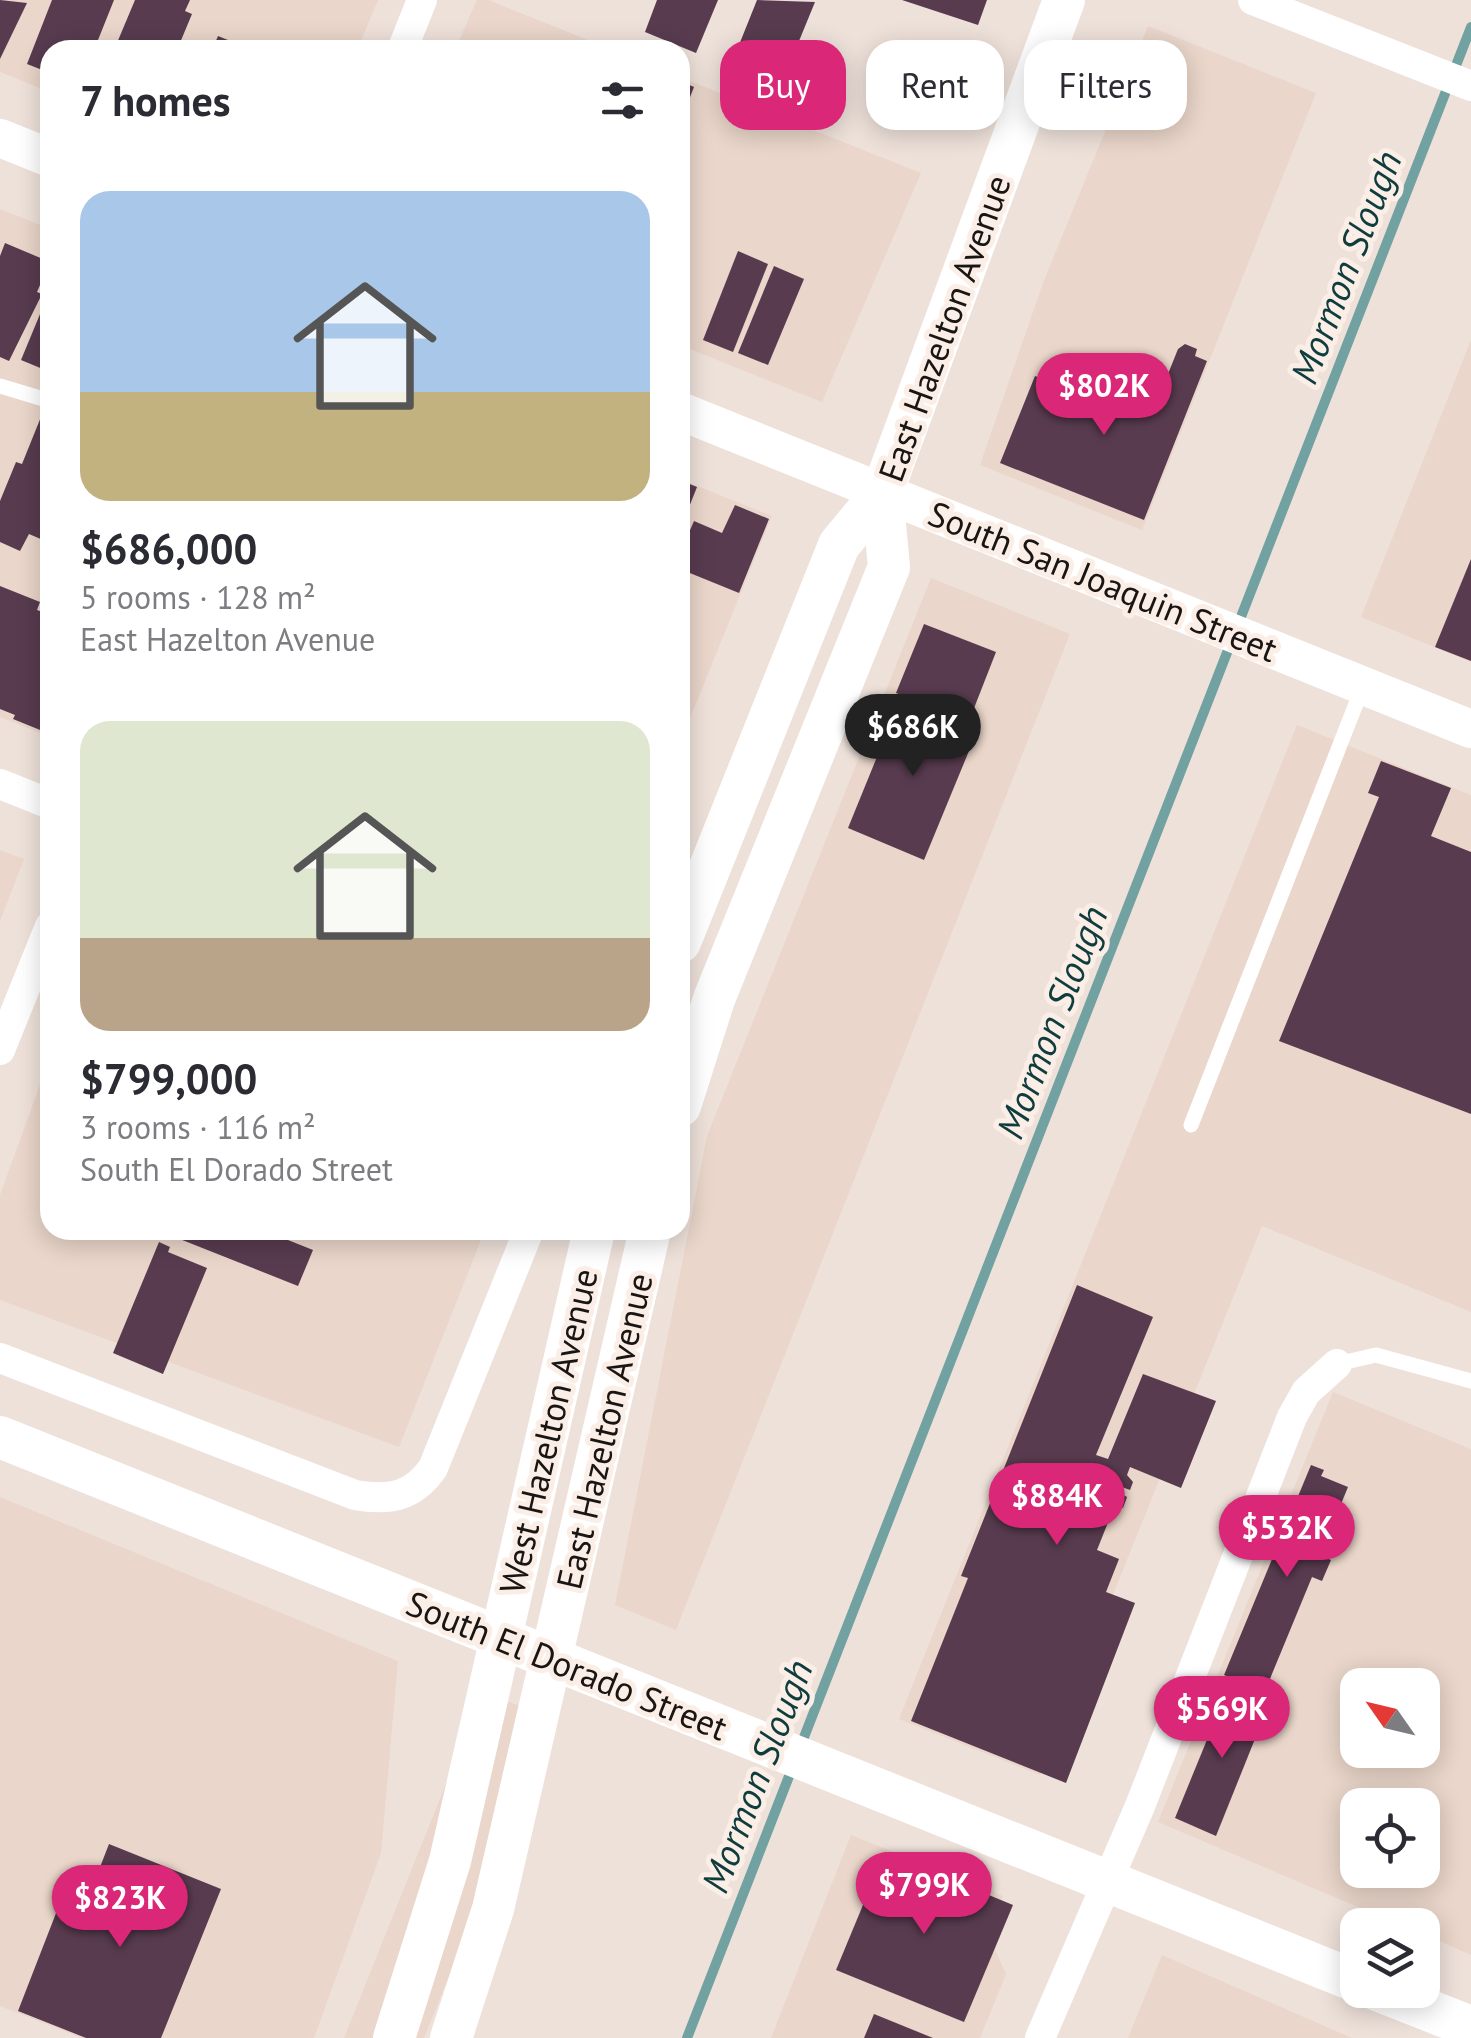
<!DOCTYPE html>
<meta charset="utf-8">
<style>
:root{--surface:#fff;--page:#f2f2f3;--text:#2b2b33;--muted:#7c7c81;--accent:#db2777}
body{margin:0;font-family:"PT Sans",sans-serif;background:var(--page);color:var(--text);height:100vh;display:flex;flex-direction:column;font-size:38px;white-space:nowrap}
*{box-sizing:border-box;margin:0}
p{font-size:32px;color:var(--muted)}
.icon{flex:none;width:55px;height:55px;fill:none;stroke:currentColor;stroke-width:2;stroke-linecap:round;stroke-linejoin:round}
.map{position:relative;flex:1;overflow:hidden}
.side{position:absolute;left:40px;top:40px;width:650px;height:1200px;display:flex;flex-direction:column;background:var(--surface);border-radius:30px;box-shadow:0 5px 25px #0003}
.side>*{flex:none}
.banner{position:absolute;left:720px;top:40px;width:600px;height:90px;display:flex;gap:20px}
.needle{width:65px;rotate:304deg}
.controls{position:absolute;left:1340px;top:1668px;display:grid;gap:20px}
.controls a{display:grid;place-items:center;width:100px;height:100px;border-radius:20px;background:var(--surface);box-shadow:0 5px 25px #0003;font-size:50px}
.price{position:absolute;translate:-50% -85px;padding:0 22px;border-radius:35px;background:var(--accent);color:#fff;font-size:32px;line-height:65px;filter:drop-shadow(0 2px 5px #0008)}
.price::after{content:'';position:absolute;left:50%;top:60px;width:30px;height:22px;margin-left:-15px;background:inherit;clip-path:polygon(0 0,100% 0,50% 100%)}
.price.active{background:#222;color:#fff}
ul{padding:0;list-style:none}
li{display:grid;align-content:center;gap:20px;height:530px;padding:0 40px}
li span{display:grid;place-items:center;height:310px;border-radius:30px;color:#555}
li>.icon{margin-inline-start:auto}
span .icon{width:180px;height:180px;fill:#fffc;stroke-width:1}
li b{font-size:42px}
h2{display:flex;justify-content:space-between;align-items:center;height:120px;padding:0 40px;font-size:42px}
.chip{padding:0 35px;border-radius:30px;background:var(--surface);box-shadow:0 5px 25px #0003;font-size:35px;line-height:90px}
.chip.active{background:var(--accent);color:#fff}
.map>svg:first-child{display:block}
.built{fill:#ead6ca;fill-rule:evenodd}
.lines{fill:none;stroke-linecap:round;stroke-linejoin:round}
.stream{stroke:#72a1a1;stroke-width:10}
.building{fill:#583b4f}
.service{stroke:#fff;stroke-width:15}
.minor{stroke:#fff;stroke-width:30}
.tertiary{stroke:#fff;stroke-width:38}
.secondary{stroke:#fff;stroke-width:42}
.labels{text-anchor:middle;dominant-baseline:central;stroke-width:10;stroke-linejoin:round;paint-order:stroke}
.street-label{font-size:35px;fill:#191513;stroke:#fbeee7}
.water-label{font-size:38px;font-style:italic;fill:#0f3c3d;stroke:#fbeee7}
</style>
<div class="map">
<svg width="1471" height="2038" viewBox="0 0 1471 2038">
<rect width="100%" height="100%" fill="#eee1da"/>
<g class="built">
<path d="M0 0H378L357 50H50V92L0 72Z"/>
<path d="M477 0H488L613 50H455Z"/>
<path d="M1148 26 1316 93 1142 530 980 465 1043 283Z"/>
<path d="M680 77 921 173 822 402 680 345Z"/>
<path d="M0 209 50 229V737L0 717Z"/>
<path d="M1471 340V662L1361 617Z"/>
<path d="M680 479 772 516 680 743Z"/>
<path d="M931 578 1070 634 676 1630 615 1605 707 1136Z"/>
<path d="M1297 725 1471 795V1312L1262 1226 1040 1775 899 1719Z"/>
<path d="M0 850 24 859 0 921Z"/>
<path d="M50 1057V1230H485L399 1447 0 1300V1195Z"/>
<path d="M1333 1392 1471 1449V1955L1423 1934 1422 1925H1400L1158 1822ZM1358 1685H1422V1750H1358ZM1358 1805H1422V1870H1358Z"/>
<path d="M0 1497 398 1661 381 1853 314 2038H82L0 2006Z"/>
<path d="M482 1694 554 1716 424 2038H344Z"/>
<path d="M851 1835 1003 1896 987 1932 1006 1974 980 2038H771Z"/>
<path d="M1162 1955 1352 2038H1128Z"/>
</g>
<g class="lines">
<g class="stream">
<path d="M799 1750 1471 27"/>
<path d="M687 2038 793 1766"/>
</g>
</g>
<g class="building">
<path d="M0 0 27 3 0 59Z"/>
<path d="M52 0H114L94 50H50V73L27 64Z"/>
<path d="M135 0H190L185 11 192 14 177 50H114Z"/>
<path d="M657 0H718L696 53 645 32Z"/>
<path d="M757 0 815 2 781 85 731 65Z"/>
<path d="M902 0H987L978 25Z"/>
<path d="M218 36 253 50H212Z"/>
<path d="M680 81 694 87 680 123Z"/>
<path d="M5 243 50 262 37 292 42 294 9 361 0 357V256Z"/>
<path d="M738 251 768 264 733 352 703 340Z"/>
<path d="M774 266 804 279 768 365 738 353Z"/>
<path d="M50 290V372L21 360Z"/>
<path d="M1185 344 1197 349 1195 356 1207 361 1144 520 1000 463 1035 376 1129 413 1136 397 1156 404 1178 349Z"/>
<path d="M45 407 50 409V543L29 534 20 551 0 542V501L16 462 22 464Z"/>
<path d="M680 480 697 487 680 530Z"/>
<path d="M735 505 769 519 739 593 680 569V553L694 521 722 533Z"/>
<path d="M1471 559V661L1435 647Z"/>
<path d="M0 586 40 602 37 610 46 613 50 603V734L13 719 15 715 0 709Z"/>
<path d="M924 624 996 652 969 721 896 693Z"/>
<path d="M901 698 978 729 924 860 848 828Z"/>
<path d="M1381 761 1451 788 1431 836 1471 852V1114L1279 1041 1379 797 1368 793Z"/>
<path d="M157 1230H263L313 1250 298 1286Z"/>
<path d="M159 1242 170 1247 168 1252 207 1268 163 1374 113 1353Z"/>
<path d="M1077 1285 1153 1317 1096 1455 1108 1459 1143 1374 1216 1401 1181 1488 1130 1467 1127 1475 1133 1482 1130 1490 1122 1487 1120 1493 1127 1497 1123 1508 1115 1505 1097 1550 1119 1559 1106 1592 1135 1603 1066 1783 911 1721 968 1578 961 1576Z"/>
<path d="M1311 1465 1324 1470 1321 1476 1348 1487 1320 1555 1331 1560 1322 1581 1312 1577 1265 1691 1224 1675Z"/>
<path d="M1229 1686 1269 1704 1216 1836 1175 1818Z"/>
<path d="M109 1844 221 1889 161 2038H86L18 2011 65 1890 88 1898Z"/>
<path d="M885 1852 1013 1905 964 2022 836 1970Z"/>
<path d="M874 2014 933 2038H864Z"/>
</g>
<g class="lines">
<g class="service">
<path d="M0 386 50 401"/>
<path d="M1191 1125 1363 686"/>
<path d="M1337 1364 1376 1355 1471 1381"/>
</g>
<g class="minor">
<path d="M1253 0 1471 86"/>
<path d="M402 50 422 0"/>
<path d="M0 784 50 804"/>
<path d="M0 1050 50 926"/>
<path d="M0 1358 355 1495C389 1501 413 1497 433 1468L529 1230"/>
<path d="M1040 2038 1140 1806 1292 1417 1306 1392 1337 1364"/>
</g>
<g class="tertiary">
<path d="M0 138 50 158"/>
<path d="M680 411 1471 729"/>
</g>
<g class="secondary">
<path d="M680 942 839 545 882 493"/>
<path d="M680 1106 714 999 889 567 882 493 1064 0"/>
<path d="M0 1437 1358 1982"/>
<path d="M1377 1990 1471 2027"/>
<path d="M394 2038 450 1861 594 1230"/>
<path d="M451 2038 493 1909 650 1230"/>
</g>
</g>
<g class="labels">
<g class="street-label">
<text transform="translate(944 328) rotate(-70)">East Hazelton Avenue</text>
<text transform="translate(1103 581) rotate(22)">South San Joaquin Street</text>
<text transform="translate(548 1431) rotate(-77)">West Hazelton Avenue</text>
<text transform="translate(604 1431) rotate(-77)">East Hazelton Avenue</text>
<text transform="translate(567 1665) rotate(22)">South El Dorado Street</text>
</g>
<g class="water-label">
<text transform="translate(1345 267) rotate(-69)">Mormon Slough</text>
<text transform="translate(1051 1022) rotate(-69)">Mormon Slough</text>
<text transform="translate(756 1776) rotate(-69)">Mormon Slough</text>
</g>
</g>
</svg>
<div class="controls">
<a><svg class="needle" viewBox="-14 -14 28 28"><path d="M0-13l5 13h-10z" fill="#e53935"/><path d="M0 13l5-13h-10z" fill="#7c7c81"/></svg></a>
<a><svg class="icon" aria-label="locate" viewBox="0 0 24 24"><circle cx="12" cy="12" r="6"/><path d="M12 2v4M12 18v4M2 12h4M18 12h4"/></svg></a>
<a><svg class="icon" aria-label="layers" viewBox="0 0 24 24"><path d="M12 4l9 5-9 5-9-5zM3 14l9 5 9-5"/></svg></a>
</div>
<b class="price" style="left:1104px;top:438px">$802K</b>
<b class="price active" style="left:913px;top:779px">$686K</b>
<b class="price" style="left:1057px;top:1548px">$884K</b>
<b class="price" style="left:1287px;top:1580px">$532K</b>
<b class="price" style="left:1222px;top:1761px">$569K</b>
<b class="price" style="left:924px;top:1937px">$799K</b>
<b class="price" style="left:120px;top:1950px">$823K</b>
<div class="banner">
<a class="chip active">Buy</a>
<a class="chip">Rent</a>
<a class="chip">Filters</a>
</div>
<section class="side">
<h2>7 homes<svg class="icon" aria-label="filters" viewBox="0 0 24 24"><path d="M4 7h16M4 17h16"/><circle cx="9" cy="7" r="2"/><circle cx="15" cy="17" r="2"/></svg></h2>
<ul>
<li><span style="background:linear-gradient(#a9c7e8 65%,#c2b280 0)"><svg class="icon" aria-label="home" viewBox="0 0 24 24"><path d="M3 11l9-7 9 7M6 9v11h12V9"/></svg></span><div><b>$686,000</b><p>5 rooms · 128 m²</p><p>East Hazelton Avenue</p></div></li>
<li><span style="background:linear-gradient(#dfe7d0 70%,#b9a48a 0)"><svg class="icon" aria-label="home" viewBox="0 0 24 24"><path d="M3 11l9-7 9 7M6 9v11h12V9"/></svg></span><div><b>$799,000</b><p>3 rooms · 116 m²</p><p>South El Dorado Street</p></div></li>
</ul>
</section>
</div>
